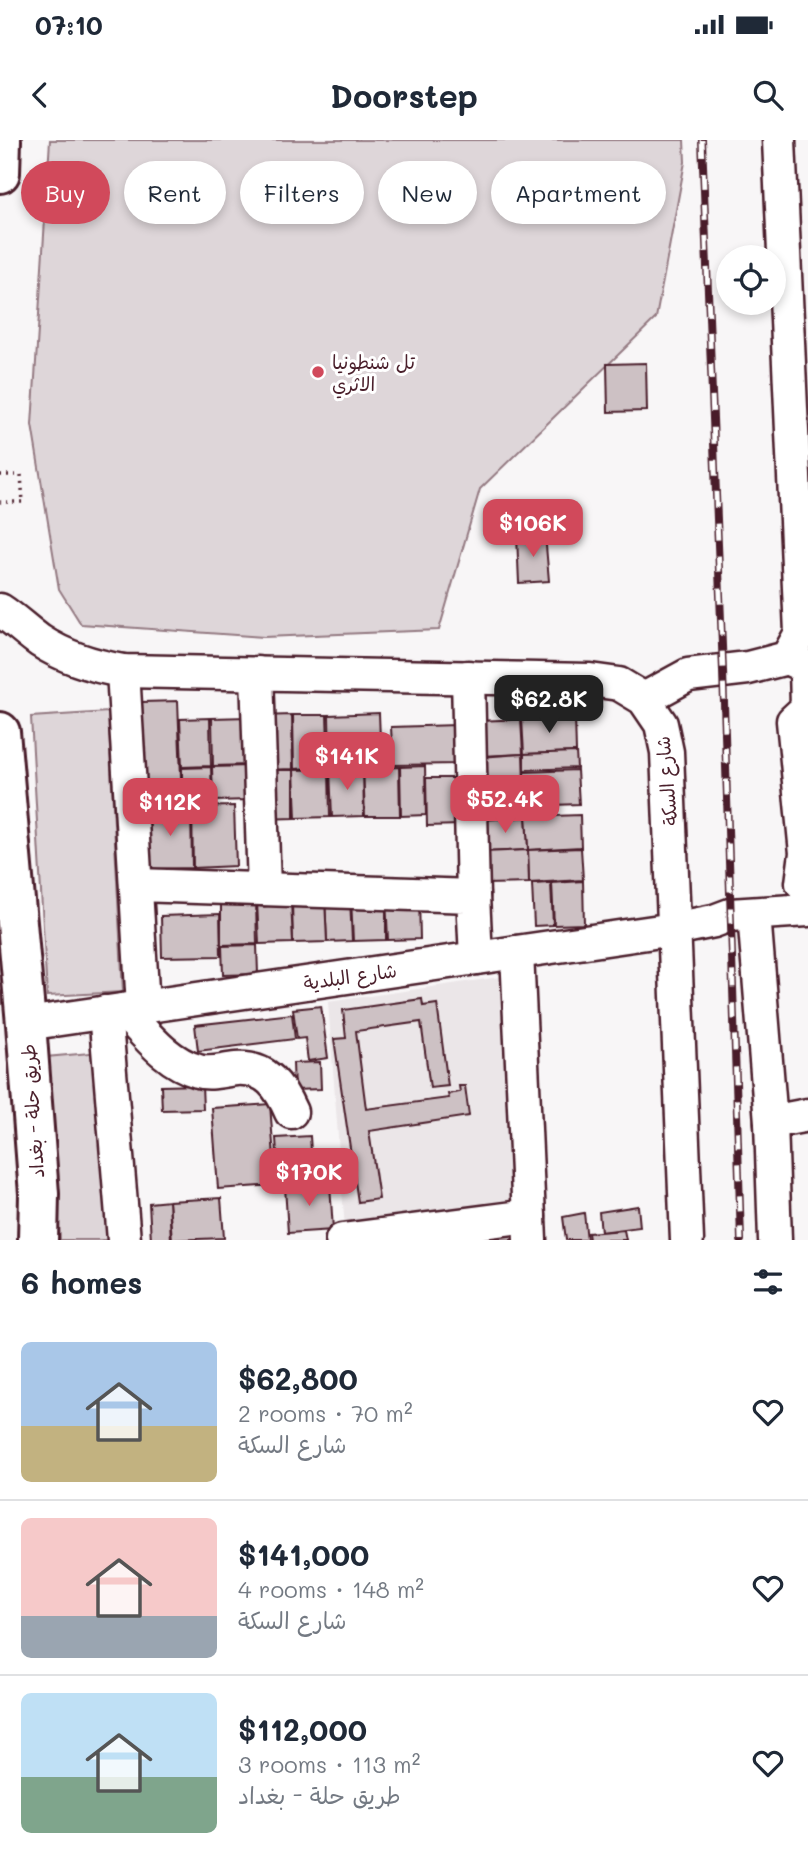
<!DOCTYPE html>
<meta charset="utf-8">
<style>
:root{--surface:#fff;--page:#f2f2f3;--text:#1f2937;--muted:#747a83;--line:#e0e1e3;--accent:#d1495b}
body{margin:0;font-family:Mali,"Playpen Sans Arabic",sans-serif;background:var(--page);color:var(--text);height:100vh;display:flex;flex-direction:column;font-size:26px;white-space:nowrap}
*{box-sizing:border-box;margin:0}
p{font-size:23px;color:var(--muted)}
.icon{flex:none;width:38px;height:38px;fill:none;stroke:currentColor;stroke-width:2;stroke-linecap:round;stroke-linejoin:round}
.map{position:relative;height:1100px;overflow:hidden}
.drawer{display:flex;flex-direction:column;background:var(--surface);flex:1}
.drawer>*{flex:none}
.top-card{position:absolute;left:21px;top:21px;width:766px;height:63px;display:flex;gap:14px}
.tools{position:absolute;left:716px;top:105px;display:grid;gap:14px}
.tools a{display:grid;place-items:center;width:70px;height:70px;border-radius:50%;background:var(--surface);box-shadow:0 4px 10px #0003;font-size:35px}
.price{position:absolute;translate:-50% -60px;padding:0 16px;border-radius:14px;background:var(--accent);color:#fff;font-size:23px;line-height:46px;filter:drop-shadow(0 2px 4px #0008)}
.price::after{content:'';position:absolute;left:50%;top:42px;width:21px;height:16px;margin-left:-10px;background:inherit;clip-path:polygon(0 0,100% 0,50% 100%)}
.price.active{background:#222;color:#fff}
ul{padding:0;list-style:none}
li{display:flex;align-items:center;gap:21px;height:175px;padding:0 21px}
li+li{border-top:2px solid var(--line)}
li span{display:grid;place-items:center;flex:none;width:196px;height:140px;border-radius:10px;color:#555}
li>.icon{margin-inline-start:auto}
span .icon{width:84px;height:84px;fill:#fffc;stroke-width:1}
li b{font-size:30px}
h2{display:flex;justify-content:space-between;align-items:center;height:84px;padding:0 21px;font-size:30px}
.pill{padding:0 24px;border-radius:32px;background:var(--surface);box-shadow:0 4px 10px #0003;font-size:24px;line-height:63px}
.pill.active{background:var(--accent);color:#fff}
.status{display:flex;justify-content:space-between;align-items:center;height:49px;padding:0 35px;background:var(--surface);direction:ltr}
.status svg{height:19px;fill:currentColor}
header{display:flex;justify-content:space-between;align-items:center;height:91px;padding:0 21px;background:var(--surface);font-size:32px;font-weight:700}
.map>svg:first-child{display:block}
.built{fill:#ebe6e8}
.green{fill:#ded6d9;stroke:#947a82;stroke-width:2}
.building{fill:#cdc1c4;stroke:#4a1f2b;stroke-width:2}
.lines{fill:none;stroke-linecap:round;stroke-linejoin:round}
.minor-casing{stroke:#4a1f2b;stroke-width:37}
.major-casing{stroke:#4a1f2b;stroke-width:44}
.path{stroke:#4a1f2b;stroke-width:3.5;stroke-dasharray:2 5;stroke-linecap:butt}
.minor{stroke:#fff;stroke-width:32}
.major{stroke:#fff;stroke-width:38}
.rail-casing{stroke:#4a1f2b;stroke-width:8}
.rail{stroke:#fff;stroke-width:5;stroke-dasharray:16;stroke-linecap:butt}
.poi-dot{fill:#d1495b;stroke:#fff;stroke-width:2.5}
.labels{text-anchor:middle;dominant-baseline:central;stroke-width:6;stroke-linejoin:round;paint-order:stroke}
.poi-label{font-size:19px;fill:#4a1f2b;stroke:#fff;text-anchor:start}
.street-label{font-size:19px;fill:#4a1f2b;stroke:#fff}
</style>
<div class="status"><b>07:10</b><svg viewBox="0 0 49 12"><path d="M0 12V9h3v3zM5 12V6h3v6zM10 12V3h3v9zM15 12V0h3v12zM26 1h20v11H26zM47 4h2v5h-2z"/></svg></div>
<header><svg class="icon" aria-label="back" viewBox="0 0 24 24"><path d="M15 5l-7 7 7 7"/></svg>Doorstep<svg class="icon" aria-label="search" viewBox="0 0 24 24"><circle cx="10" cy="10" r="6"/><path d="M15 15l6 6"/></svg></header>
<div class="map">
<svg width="808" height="1100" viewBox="0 0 808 1100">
<rect width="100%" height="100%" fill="#f8f6f7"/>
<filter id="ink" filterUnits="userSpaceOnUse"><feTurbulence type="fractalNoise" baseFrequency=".0143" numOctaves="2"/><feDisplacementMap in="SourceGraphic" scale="14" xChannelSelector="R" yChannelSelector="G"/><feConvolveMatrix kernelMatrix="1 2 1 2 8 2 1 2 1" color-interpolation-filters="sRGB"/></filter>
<g filter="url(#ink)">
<path class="built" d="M507 836 518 1060 345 1090 328 862Z"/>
<g class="green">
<path d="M50 0H684L685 22 656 178 480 349 439 490 264 497 81 484 59 449 32 285Z"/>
<path d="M108 572 123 852 47 856 31 577Z"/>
<path d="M101 912 118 1100H60L46 917Z"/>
</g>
<g class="building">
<path d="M646 223 647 271 608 272 607 224Z"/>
<path d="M545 394 549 441 519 443 517 396Z"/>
<path d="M178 561 182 662 144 663 142 562Z"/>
<path d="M379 573 381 626 330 627 329 575Z"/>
<path d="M292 575 293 629 261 630 260 576Z"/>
<path d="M293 575H327L329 627 294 629Z"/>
<path d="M248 577 249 625 213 626 212 578Z"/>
<path d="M575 577 576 612 524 614 522 579Z"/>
<path d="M210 578 211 626 182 627 180 579Z"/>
<path d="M521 579 523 614 480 616 478 581Z"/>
<path d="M457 585 458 624 393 625 391 587Z"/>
<path d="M576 612 577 628 524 630V614Z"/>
<path d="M523 614 524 643 481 645 480 617Z"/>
<path d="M249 626 250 660 213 661 212 627Z"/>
<path d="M425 626 426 675 401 676 400 627Z"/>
<path d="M211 627 212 661 182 662V628Z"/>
<path d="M399 627 400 676H365L363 628Z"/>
<path d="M363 628 364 676 332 677 330 629Z"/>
<path d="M329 629 330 677 296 678 294 630Z"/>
<path d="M261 630H294V678L262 679Z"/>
<path d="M577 630 579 664 526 666 524 632Z"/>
<path d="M426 638H458L460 685 427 686Z"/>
<path d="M524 643 526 677 482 679 481 646Z"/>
<path d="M234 666 236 726 193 728 192 667Z"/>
<path d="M191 667 192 728 150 729 149 668Z"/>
<path d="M580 675 581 707 528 710 526 677Z"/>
<path d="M526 677 528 710 484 712 482 680Z"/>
<path d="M581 708 583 740 529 743 528 710Z"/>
<path d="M528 710 529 743 485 744 484 712Z"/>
<path d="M583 741 584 784 554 785 552 743Z"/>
<path d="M551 743 553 785 534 786 532 744Z"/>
<path d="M386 757V800L353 801 351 758Z"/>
<path d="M386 757H419L420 799 388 800Z"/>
<path d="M350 758 352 801 327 802 325 759Z"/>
<path d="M325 759 327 802 293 803 292 761Z"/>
<path d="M256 761 257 804 221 805V762Z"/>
<path d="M257 761H291L293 803 259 804Z"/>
<path d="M220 774 221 816 162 817 161 776Z"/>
<path d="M257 805 258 834 223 835 222 806Z"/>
<path d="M422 859 423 866 437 864 448 946 430 948 421 882 356 891 366 969 449 958 448 954 460 952 459 946H465L469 976 369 991 379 1059 358 1062 334 899 346 898 343 870Z"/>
<path d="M321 866 328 918 308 921 305 898 297 899 293 869Z"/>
<path d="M292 874 295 899 198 911 195 885Z"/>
<path d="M320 922 321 949 294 950 293 923Z"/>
<path d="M202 945 203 969 162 970 161 946Z"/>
<path d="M270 964 276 1045 218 1049 212 968Z"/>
<path d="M310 996 313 1042 279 1045 276 998Z"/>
<path d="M330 1044 333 1090 288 1093 285 1047Z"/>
<path d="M221 1058 224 1098 172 1100 169 1061Z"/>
<path d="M169 1061 171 1100H151L149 1063Z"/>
<path d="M638 1066 640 1087 601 1092 599 1072Z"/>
<path d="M584 1073 587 1100H566L563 1077Z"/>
<path d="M524 1087V1100H465Z"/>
<path d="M624 1090 626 1100H589L588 1093Z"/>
</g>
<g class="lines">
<g class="minor-casing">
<g id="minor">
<path d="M0 470C14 479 26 491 40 501 66 518 93 526 123 531L590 540 619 544 644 559 661 584 667 612 687 1100"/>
<path d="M787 518 806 527 807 568 793 581 806 713 802 743"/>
<path d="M123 531 143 867"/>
<path d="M257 533 264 749"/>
<path d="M468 537 473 756"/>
<path d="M644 559 688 535 748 528 787 518 801 493 779 0"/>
<path d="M137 745 473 756 476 818"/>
<path d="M754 774 771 982 775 1100"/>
<path d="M517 812 530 1100"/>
<path d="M123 870C145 893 166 922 198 931 211 935 223 930 236 929 267 927 280 947 291 972"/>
<path d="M105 872 124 1100"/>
<path d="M26 884 674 789 714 781 730 775 808 770"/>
<path d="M771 982 808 975"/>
<path d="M342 1100 529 1076"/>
</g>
</g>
<g class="major-casing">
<g id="major">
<path d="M0 33 1 0"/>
<path d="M0 592 26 884 39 1054 38 1100"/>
</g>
</g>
<path class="path" d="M0 335H21L23 362H0"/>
<use href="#minor" class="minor"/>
<use href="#major" class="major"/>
<g class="rail-casing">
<path id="rail" d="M702 0 723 531 741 1100"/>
</g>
<use href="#rail" class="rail"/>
</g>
</g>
<circle class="poi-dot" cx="318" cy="232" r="7"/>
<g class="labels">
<g class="poi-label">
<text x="332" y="221">تل شنطونيا<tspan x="332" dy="22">الاثري</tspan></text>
</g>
<g class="street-label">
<text transform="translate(666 641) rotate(-95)">شارع السكة</text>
<text transform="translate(350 836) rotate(-8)">شارع البلدية</text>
<text transform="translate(32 971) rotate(-94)">طريق حلة - بغداد</text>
</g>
</g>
</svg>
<div class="tools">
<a><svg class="icon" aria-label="locate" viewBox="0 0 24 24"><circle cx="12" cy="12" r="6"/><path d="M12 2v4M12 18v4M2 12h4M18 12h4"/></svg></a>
</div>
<b class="price" style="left:533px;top:419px">$106K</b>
<b class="price active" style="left:549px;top:595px">$62.8K</b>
<b class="price" style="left:347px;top:652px">$141K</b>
<b class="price" style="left:505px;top:695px">$52.4K</b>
<b class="price" style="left:170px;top:698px">$112K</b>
<b class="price" style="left:309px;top:1068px">$170K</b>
<div class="top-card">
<a class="pill active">Buy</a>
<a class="pill">Rent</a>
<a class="pill">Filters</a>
<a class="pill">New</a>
<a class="pill">Apartment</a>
</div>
</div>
<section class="drawer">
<h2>6 homes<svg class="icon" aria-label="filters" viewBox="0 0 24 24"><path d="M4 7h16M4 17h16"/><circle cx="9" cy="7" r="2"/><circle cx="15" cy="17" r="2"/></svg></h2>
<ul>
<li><span style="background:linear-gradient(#a9c7e8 60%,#c2b280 0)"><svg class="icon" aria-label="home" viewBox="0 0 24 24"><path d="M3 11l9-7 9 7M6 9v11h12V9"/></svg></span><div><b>$62,800</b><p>2 rooms · 70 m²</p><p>شارع السكة</p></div><svg class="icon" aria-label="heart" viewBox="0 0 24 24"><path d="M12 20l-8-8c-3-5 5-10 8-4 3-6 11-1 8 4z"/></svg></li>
<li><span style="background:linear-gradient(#f6c9c9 70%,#9aa5b1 0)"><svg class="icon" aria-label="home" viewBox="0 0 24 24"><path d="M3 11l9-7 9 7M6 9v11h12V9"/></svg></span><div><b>$141,000</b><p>4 rooms · 148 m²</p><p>شارع السكة</p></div><svg class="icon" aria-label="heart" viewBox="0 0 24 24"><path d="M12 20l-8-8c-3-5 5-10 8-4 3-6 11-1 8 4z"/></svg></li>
<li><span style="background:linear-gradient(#bfe0f5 60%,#7fa58c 0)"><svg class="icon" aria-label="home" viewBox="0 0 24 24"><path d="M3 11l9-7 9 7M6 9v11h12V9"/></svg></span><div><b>$112,000</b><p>3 rooms · 113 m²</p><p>طريق حلة - بغداد</p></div><svg class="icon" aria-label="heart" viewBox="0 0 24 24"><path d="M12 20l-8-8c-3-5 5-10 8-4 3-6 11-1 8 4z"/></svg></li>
</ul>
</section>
